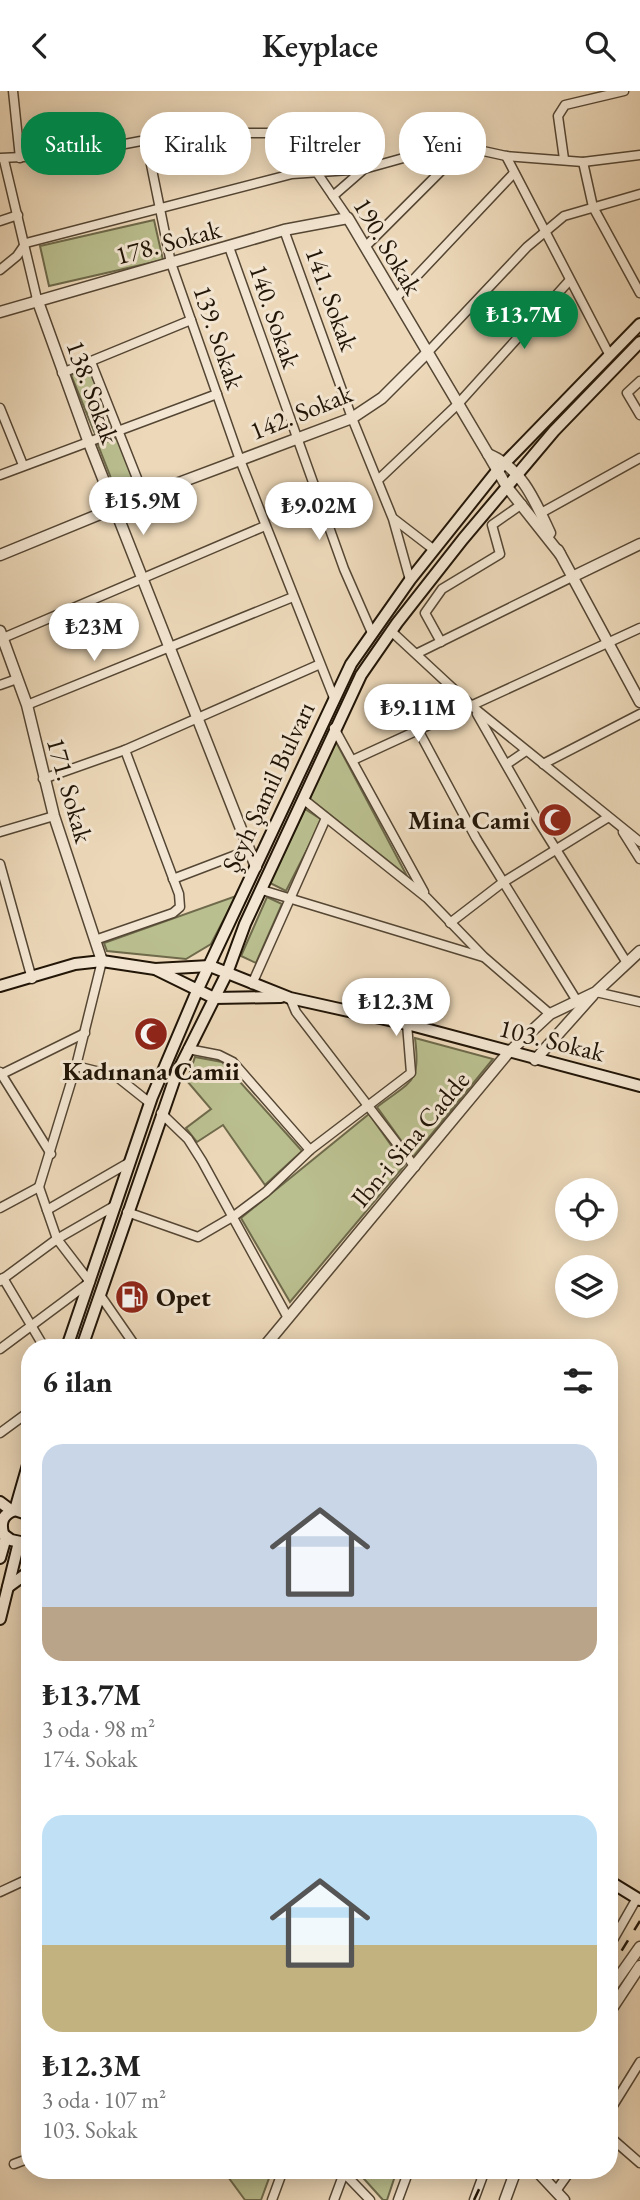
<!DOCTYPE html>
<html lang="tr">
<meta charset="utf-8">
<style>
:root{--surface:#fff;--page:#f2f2f2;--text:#222;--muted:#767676;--accent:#0b8043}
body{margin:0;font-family:"EB Garamond",serif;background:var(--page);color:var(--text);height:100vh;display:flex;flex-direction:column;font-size:26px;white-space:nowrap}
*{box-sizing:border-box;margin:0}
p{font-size:23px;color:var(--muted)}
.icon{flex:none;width:38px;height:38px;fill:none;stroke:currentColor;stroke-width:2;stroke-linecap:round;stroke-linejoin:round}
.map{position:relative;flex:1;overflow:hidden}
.side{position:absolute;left:21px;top:1248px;width:597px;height:840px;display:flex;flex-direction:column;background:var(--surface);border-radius:28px;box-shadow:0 4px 18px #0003}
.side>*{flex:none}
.hud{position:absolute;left:21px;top:21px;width:598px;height:63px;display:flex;gap:14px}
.fabs{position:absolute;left:555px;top:1087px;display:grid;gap:14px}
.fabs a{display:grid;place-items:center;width:63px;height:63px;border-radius:50%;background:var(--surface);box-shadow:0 4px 18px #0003;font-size:35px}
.price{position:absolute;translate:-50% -60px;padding:0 16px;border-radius:24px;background:#fff;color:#222;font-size:23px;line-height:46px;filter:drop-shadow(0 2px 4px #0008)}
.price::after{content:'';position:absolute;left:50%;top:42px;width:21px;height:16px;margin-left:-10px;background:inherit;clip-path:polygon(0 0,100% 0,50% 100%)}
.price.selected{background:var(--accent);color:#fff}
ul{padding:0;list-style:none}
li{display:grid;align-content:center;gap:14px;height:371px;padding:0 21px}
li span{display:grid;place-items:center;height:217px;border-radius:21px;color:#555}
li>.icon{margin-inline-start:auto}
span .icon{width:126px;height:126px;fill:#fffc;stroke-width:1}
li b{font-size:30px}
h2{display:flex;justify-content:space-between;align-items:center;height:84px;padding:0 21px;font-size:30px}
.tag{padding:0 24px;border-radius:28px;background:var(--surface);box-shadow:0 4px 18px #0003;font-size:24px;line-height:63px}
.tag.selected{background:var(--accent);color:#fff}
header{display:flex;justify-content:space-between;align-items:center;height:91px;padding:0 21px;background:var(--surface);font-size:32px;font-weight:600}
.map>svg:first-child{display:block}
.green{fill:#babf8f;stroke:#6e6a4b;stroke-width:2}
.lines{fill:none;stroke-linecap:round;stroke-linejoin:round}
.minor-casing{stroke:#544634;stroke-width:11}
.tertiary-casing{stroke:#544634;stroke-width:13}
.secondary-casing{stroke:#211507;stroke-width:14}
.minor{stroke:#f3e6d2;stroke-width:8}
.tertiary{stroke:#f3e6d2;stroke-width:10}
.secondary{stroke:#f3e6d2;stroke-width:10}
.rail{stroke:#211507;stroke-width:2.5;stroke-dasharray:12 12;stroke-linecap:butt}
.labels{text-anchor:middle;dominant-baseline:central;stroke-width:6;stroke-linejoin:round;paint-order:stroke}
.street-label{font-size:26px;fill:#211507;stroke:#f3e6d2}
.poi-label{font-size:26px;font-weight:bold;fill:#211507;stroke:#f3e6d2;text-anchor:end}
</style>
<header><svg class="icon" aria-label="back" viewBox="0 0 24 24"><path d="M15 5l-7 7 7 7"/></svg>Keyplace<svg class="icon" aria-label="search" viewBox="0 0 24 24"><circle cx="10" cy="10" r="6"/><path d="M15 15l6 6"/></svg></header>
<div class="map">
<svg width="640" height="2109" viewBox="0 0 640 2109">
<rect width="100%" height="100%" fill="#edd9ba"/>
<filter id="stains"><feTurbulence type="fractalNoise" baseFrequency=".00286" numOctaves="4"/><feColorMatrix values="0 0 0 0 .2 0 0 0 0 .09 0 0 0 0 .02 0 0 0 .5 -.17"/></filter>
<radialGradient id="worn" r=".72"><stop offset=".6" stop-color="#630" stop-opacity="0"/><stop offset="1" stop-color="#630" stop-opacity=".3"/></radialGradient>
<g class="green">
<path d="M154 129 163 169 49 195 40 155Z"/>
<path d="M89 277 114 335 95 343 71 284Z"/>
<path d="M117 347 139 402 120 410 98 354Z"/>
<path d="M335 649 407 785 308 706Z"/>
<path d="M305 718 322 729 286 800 270 792Z"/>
<path d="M236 805 211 853 186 868 107 860 104 852Z"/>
<path d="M267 806 282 813 256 872 241 865Z"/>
<path d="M415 947 493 968 413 1066 377 1016C412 989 421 993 415 947Z"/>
<path d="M195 966 222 971 302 1060 265 1094 223 1034 197 1051 186 1037 211 1018 187 990Z"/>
<path d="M369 1023 405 1074 290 1211 241 1127Z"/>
<path d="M223 2079H272L261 2109H245Z"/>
<path d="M356 2079H397L387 2109H383Z"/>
</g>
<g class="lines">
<g class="minor-casing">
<g id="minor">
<path d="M13 0 20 67"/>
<path d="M146 49 171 172 240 369 334 607"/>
<path d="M506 65 609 263"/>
<path d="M0 67 67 64 183 42H284L296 51 348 127"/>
<path d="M564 68 558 25 565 14 624 0"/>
<path d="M4 69 37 208"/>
<path d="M583 71 593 116 640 202"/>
<path d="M333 105 364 78 443 56H465L506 65 583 71 640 64"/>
<path d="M0 130 18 124"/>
<path d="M284 139 352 327 393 428 410 489"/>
<path d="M229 156 344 478 372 542"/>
<path d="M365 156 465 56"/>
<path d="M0 179 17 165 26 152 292 83 364 78"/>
<path d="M396 207 514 82"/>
<path d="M428 261 527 156 564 125 640 103"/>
<path d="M91 271 144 405"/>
<path d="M62 282 191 229"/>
<path d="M640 290 627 302 640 324"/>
<path d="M0 317 23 374"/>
<path d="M0 384 217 303"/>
<path d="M378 389 458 313 569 190"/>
<path d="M541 422 640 367"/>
<path d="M394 428 433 458"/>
<path d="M391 540 473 616 640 751"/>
<path d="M3 547 265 435"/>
<path d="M441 551 425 522 442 498 500 463 492 434 522 413"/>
<path d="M418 562 572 486"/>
<path d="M0 594 17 588"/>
<path d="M27 614 293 506"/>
<path d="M477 623 537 728 627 872"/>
<path d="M334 637 424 801"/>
<path d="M417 637 476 747 577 910"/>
<path d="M353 669 640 537"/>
<path d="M507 673 526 660"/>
<path d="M543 673 640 623"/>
<path d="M43 688 125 659 318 574"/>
<path d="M303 708 427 807 484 866 550 923"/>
<path d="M0 741 54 725"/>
<path d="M623 741 640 768"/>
<path d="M0 773 32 888"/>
<path d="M173 788 249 759"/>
<path d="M262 799 483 866"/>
<path d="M450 832 502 792 607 727"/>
<path d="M95 849 173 822 180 816 179 803 125 659"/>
<path d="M102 870 76 975 116 985 150 1012"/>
<path d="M252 893 326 727"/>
<path d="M596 901 640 911"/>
<path d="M290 907 296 921 415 1076"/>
<path d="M188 958 219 964 233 971 310 1059"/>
<path d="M0 981 51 1063"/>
<path d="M0 984 85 942"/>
<path d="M161 1022 188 1048 202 1070 288 1227"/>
<path d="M0 1117 39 1096"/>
<path d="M47 1119 130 1071"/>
<path d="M127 1121 198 1146 234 1125 266 1101 310 1059 411 982 407 933"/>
<path d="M3 1187 44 1256"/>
<path d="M0 1190 57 1148 116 1114"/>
<path d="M100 1204 136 1256"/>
<path d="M0 1258 90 1191 57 1148 39 1096 76 975"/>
<path d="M0 1342 30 1320"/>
<path d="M0 1801 30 1787"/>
<path d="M609 1856 637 1807"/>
<path d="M609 2021 640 1971"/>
<path d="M609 2045 640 2072"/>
<path d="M14 2073 30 2067"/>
<path d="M556 2100 571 2079"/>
<path d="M272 2109 283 2079"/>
<path d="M334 2109 344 2082 370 2109"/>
<path d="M398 2109 409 2079"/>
<path d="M474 2109 485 2079"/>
</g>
</g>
<g class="tertiary-casing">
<g id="tertiary">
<path d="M37 208 89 352 256 776"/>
<path d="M0 221 284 139 348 127 488 363 507 396 560 463"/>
<path d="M488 363C522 377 535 410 550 442"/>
<path d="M558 459 640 611"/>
<path d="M0 464 144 405 352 327 382 307 428 261"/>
<path d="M572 486 640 453"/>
<path d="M0 540 27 614 54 725 102 870"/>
<path d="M535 969 593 904"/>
<path d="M264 1256 508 962 550 923 596 901 640 860"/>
<path d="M609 1900 640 1856"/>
<path d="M609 1922 640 1875"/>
<path d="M536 2079 564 2109"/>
<path d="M505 2109 516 2079"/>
</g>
</g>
<g class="secondary-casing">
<g id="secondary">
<path d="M157 879 214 907 281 906"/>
<path d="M0 895 75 873 102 870 155 878 210 875 290 907 407 933 640 995"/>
<path d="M67 1256 152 1006 197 900 351 573 410 489 496 381 640 233"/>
<path d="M82 1256 176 984 227 882 245 833 361 584 397 532 463 448 554 340 640 251"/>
<path d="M0 1411 12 1420"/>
<path d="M15 1419 30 1424"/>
<path d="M0 1441 11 1449 30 1453"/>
<path d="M3 1442C0 1431 3 1423 15 1419L30 1367"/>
<path d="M0 1467 6 1446"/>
<path d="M8 1496 30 1480"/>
<path d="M0 1528 19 1451"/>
<path d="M609 1790 640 1809"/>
</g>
</g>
<use href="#minor" class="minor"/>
<use href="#tertiary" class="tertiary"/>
<use href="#secondary" class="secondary"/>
<g class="rail">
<path d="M609 1880 640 1830"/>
<path d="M474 2109 488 2079"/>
</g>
</g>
<defs>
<g id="mosque-disc" transform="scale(1.75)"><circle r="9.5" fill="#8f2418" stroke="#f3e6d2"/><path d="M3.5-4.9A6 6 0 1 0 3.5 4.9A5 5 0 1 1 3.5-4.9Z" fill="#fff"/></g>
<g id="fuel-disc" transform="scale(1.75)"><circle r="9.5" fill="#8f2418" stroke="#f3e6d2"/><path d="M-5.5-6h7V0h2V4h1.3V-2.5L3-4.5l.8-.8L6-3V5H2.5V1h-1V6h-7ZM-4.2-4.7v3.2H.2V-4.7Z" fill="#fff"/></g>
</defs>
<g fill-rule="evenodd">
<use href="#mosque-disc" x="555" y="729"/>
<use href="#mosque-disc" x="151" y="943"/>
<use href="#fuel-disc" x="132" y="1206"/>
</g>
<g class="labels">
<g class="street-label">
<text transform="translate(168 151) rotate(-15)">178. Sokak</text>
<text transform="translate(388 155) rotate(59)">190. Sokak</text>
<text transform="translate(332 208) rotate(70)">141. Sokak</text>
<text transform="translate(275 225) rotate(71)">140. Sokak</text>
<text transform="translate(219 246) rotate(71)">139. Sokak</text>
<text transform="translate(93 301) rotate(70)">138. Sokak</text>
<text transform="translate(301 321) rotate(-22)">142. Sokak</text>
<text transform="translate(268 696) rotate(-65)">Şeyh Şamil Bulvarı</text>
<text transform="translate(70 699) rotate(74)">171. Sokak</text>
<text transform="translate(552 949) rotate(14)">103. Sokak</text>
<text transform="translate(410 1048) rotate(-50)">Ibn-i Sina Cadde</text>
</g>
<g class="poi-label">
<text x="530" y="729">Mina Cami</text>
<text x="151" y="980" text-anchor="middle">Kadınana Camii</text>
<text x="156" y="1206" text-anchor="start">Opet</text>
</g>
</g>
<rect width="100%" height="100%" filter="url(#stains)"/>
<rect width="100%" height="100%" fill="url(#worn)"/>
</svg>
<div class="fabs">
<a><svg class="icon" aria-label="locate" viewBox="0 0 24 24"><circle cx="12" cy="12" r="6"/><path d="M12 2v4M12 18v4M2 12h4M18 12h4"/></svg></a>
<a><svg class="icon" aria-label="layers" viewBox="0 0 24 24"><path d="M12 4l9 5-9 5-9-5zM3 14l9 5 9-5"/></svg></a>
</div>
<b class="price selected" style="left:524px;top:260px">₺13.7M</b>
<b class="price" style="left:143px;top:446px">₺15.9M</b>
<b class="price" style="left:319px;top:451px">₺9.02M</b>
<b class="price" style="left:94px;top:572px">₺23M</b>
<b class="price" style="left:418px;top:653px">₺9.11M</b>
<b class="price" style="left:396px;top:947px">₺12.3M</b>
<div class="hud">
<a class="tag selected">Satılık</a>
<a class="tag">Kiralık</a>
<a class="tag">Filtreler</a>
<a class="tag">Yeni</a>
</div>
<section class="side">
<h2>6 ilan<svg class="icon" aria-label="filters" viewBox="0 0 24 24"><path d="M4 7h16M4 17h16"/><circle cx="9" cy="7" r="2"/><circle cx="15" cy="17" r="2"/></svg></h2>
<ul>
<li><span style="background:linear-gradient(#c9d6e8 75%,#b9a48a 0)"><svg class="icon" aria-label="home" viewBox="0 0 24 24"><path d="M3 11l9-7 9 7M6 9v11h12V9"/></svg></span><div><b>₺13.7M</b><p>3 oda · 98 m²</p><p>174. Sokak</p></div></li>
<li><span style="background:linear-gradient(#bfe0f5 60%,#c2b280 0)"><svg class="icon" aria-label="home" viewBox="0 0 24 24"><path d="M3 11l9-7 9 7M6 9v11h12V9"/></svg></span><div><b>₺12.3M</b><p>3 oda · 107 m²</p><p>103. Sokak</p></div></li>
</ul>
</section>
</div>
